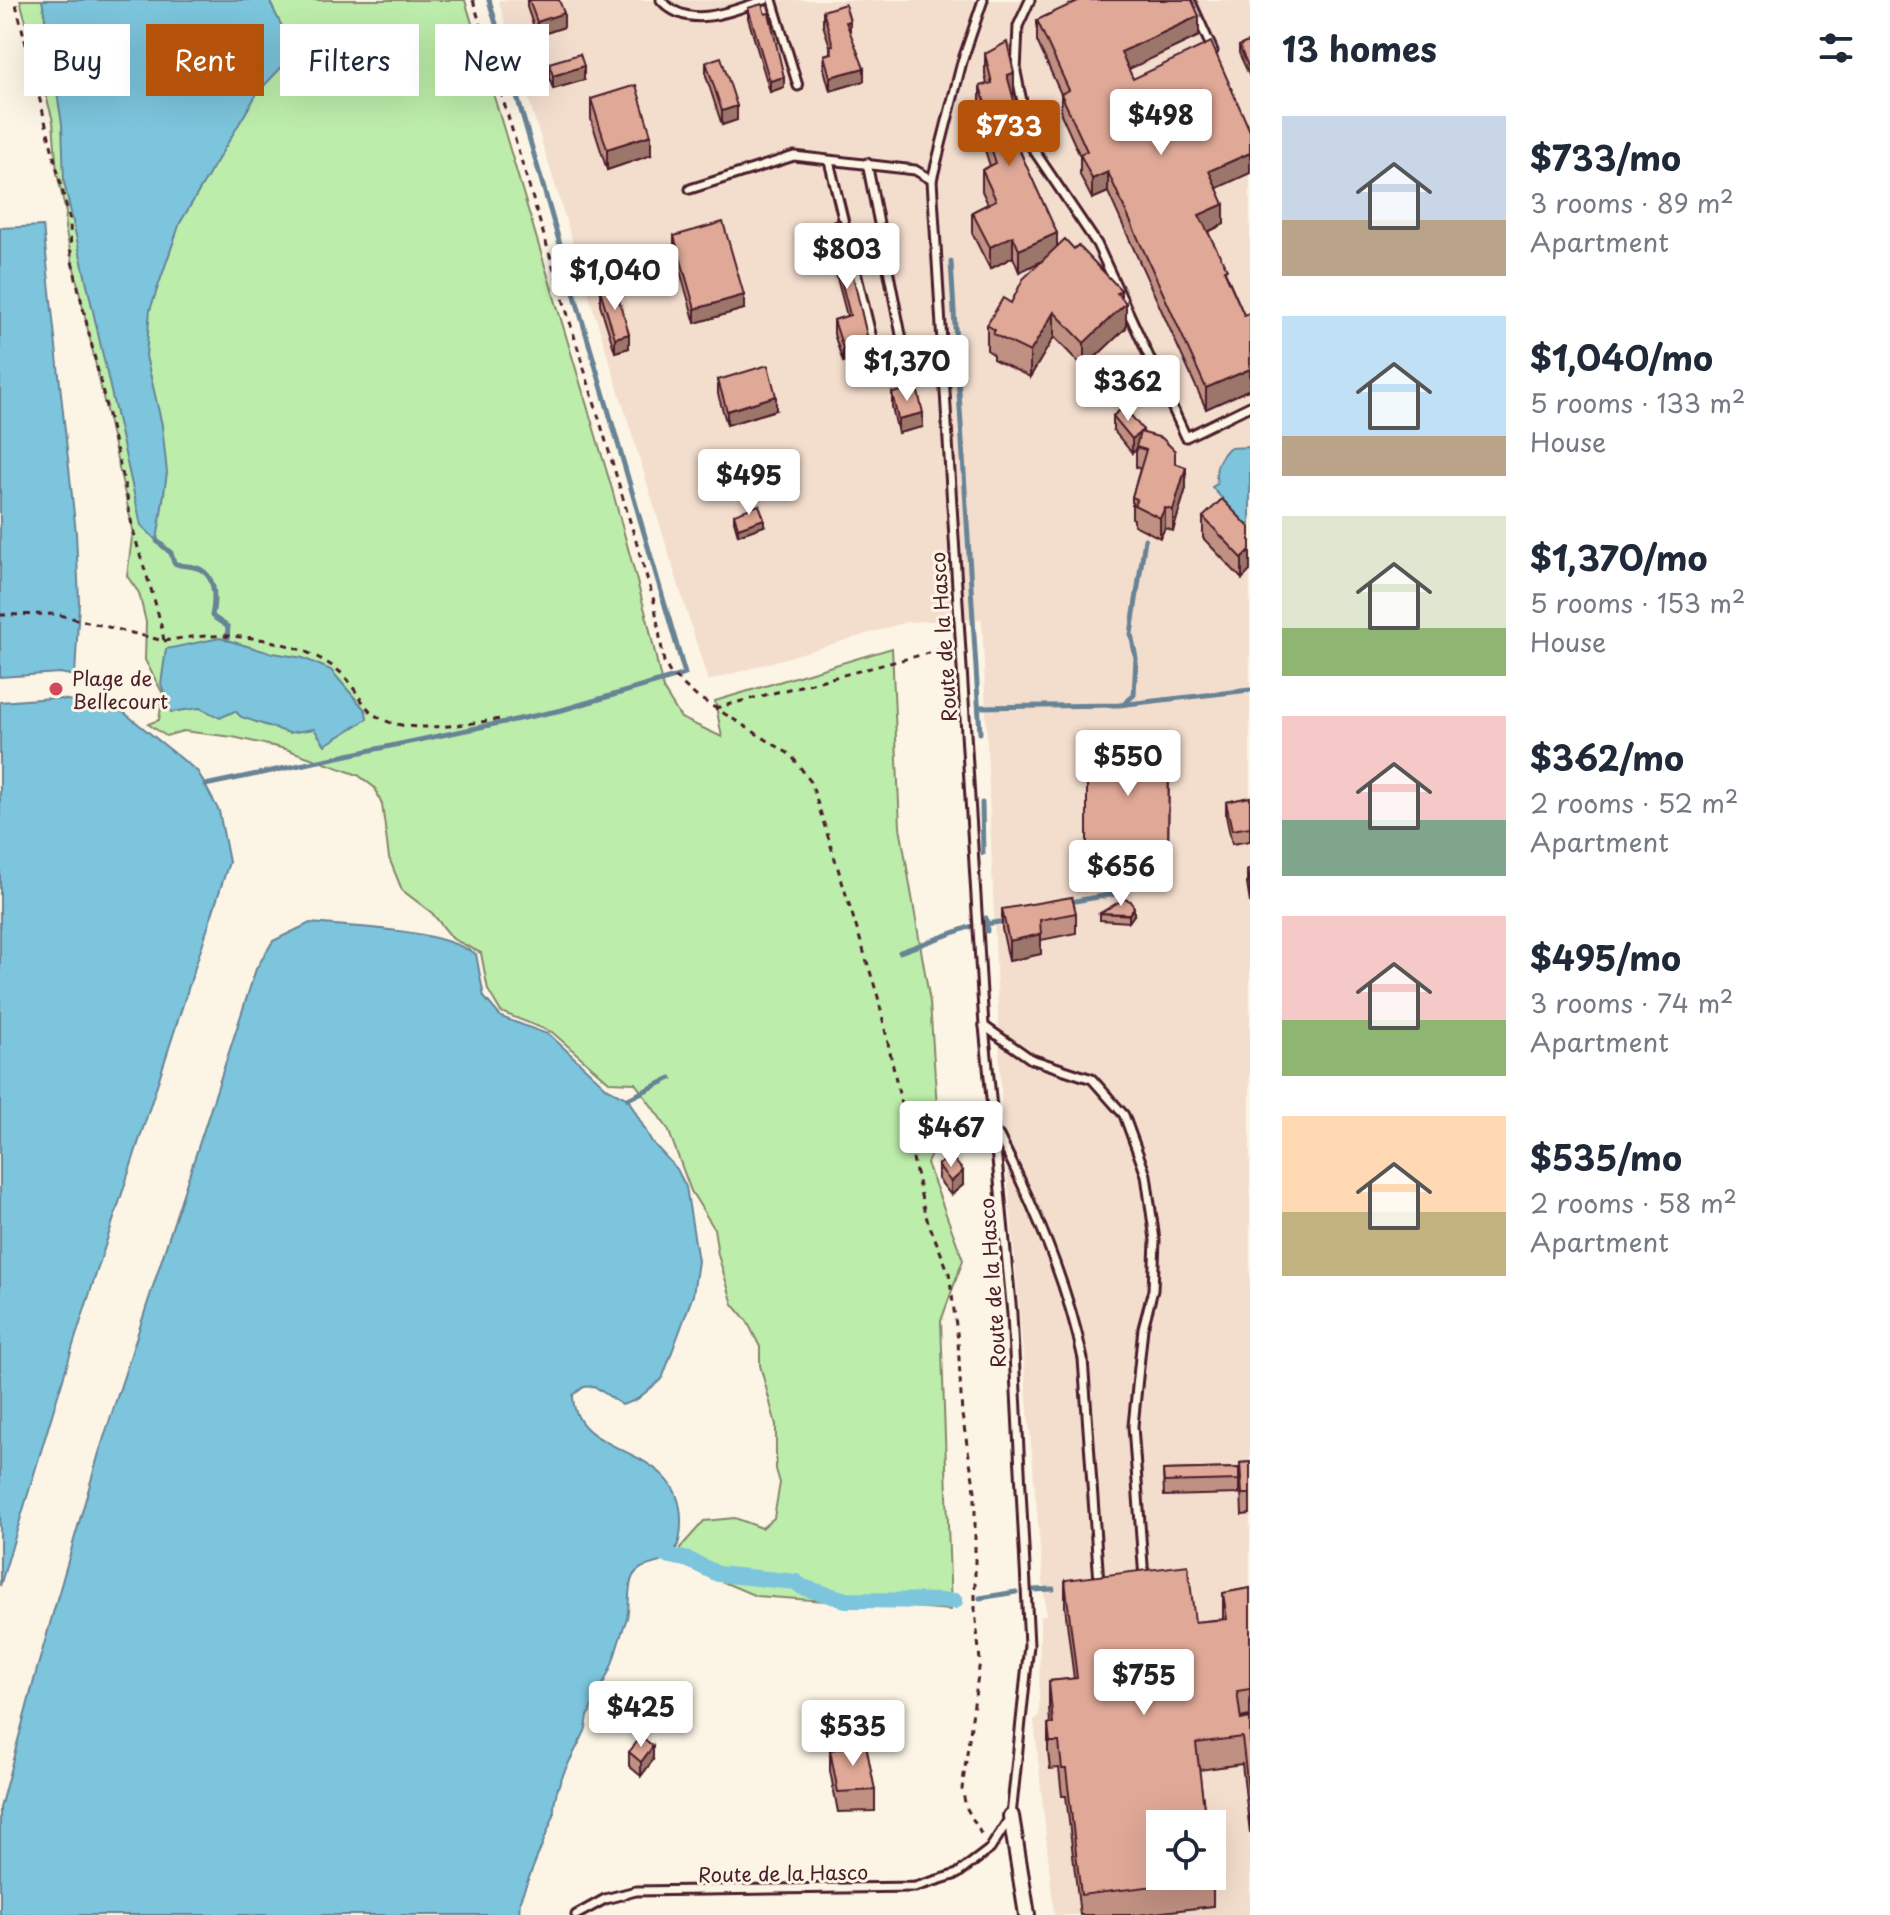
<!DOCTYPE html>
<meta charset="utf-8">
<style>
:root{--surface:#fff;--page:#f2f2f3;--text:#1f2937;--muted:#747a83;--accent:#b45309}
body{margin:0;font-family:"Playpen Sans",sans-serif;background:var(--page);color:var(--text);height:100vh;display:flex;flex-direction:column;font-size:30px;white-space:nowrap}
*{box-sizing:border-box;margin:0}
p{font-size:26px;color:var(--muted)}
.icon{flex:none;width:44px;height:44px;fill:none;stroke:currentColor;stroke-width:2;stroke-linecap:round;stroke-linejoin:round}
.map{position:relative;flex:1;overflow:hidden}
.panel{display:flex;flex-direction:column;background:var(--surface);width:640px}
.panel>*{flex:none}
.hud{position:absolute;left:24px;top:24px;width:760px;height:72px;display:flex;gap:16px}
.fabs{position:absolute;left:1146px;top:1810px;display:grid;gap:16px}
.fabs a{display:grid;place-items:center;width:80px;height:80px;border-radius:0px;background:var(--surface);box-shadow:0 8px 32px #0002;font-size:40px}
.price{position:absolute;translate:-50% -68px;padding:0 18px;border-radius:8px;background:#fff;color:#222;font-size:26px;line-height:52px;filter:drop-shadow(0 2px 4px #0008)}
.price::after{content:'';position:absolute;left:50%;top:48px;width:24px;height:18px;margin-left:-12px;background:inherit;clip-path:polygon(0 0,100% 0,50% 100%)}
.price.selected{background:var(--accent);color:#fff}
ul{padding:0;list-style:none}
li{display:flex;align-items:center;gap:24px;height:200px;padding:0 32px}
li span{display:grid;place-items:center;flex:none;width:224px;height:160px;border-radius:0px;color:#555}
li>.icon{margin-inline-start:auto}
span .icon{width:96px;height:96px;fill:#fffc;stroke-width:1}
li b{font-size:34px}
h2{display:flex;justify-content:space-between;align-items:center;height:96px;padding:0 32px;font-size:34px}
.pill{padding:0 28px;border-radius:0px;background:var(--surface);box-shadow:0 8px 32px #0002;font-size:28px;line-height:72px}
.pill.selected{background:var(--accent);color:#fff}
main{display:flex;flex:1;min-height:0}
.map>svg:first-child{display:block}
.built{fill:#f3dece;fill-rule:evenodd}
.green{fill:#bdedab;stroke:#84866b;stroke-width:2}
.water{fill:#7bc5dc;stroke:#678395;stroke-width:2}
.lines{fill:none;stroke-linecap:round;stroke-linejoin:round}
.stream{stroke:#678395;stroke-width:5}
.canal{stroke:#7bc5dc;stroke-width:16}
.lane-casing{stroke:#4a1f2b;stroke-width:13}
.street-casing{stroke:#4a1f2b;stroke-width:20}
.path{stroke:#4a1f2b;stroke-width:3;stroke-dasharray:6 6;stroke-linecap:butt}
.lane{stroke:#fcf5e5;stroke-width:7}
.street{stroke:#fcf5e5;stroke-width:14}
.wall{fill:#c09082;stroke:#4a1f2b;stroke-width:2}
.shaded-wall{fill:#9c766a;stroke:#4a1f2b;stroke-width:2}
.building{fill:#dfa897;stroke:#4a1f2b;stroke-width:2}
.poi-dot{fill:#d1495b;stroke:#fcf5e5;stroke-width:3}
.labels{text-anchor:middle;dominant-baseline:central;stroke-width:6;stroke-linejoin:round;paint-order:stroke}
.street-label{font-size:20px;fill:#4a1f2b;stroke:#fcf5e5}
.poi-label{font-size:20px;fill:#4a1f2b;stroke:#fcf5e5;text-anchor:start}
</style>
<main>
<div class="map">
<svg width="1250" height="1915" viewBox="0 0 1250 1915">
<rect width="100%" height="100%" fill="#fcf5e5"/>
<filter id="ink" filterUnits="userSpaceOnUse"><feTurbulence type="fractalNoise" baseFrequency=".0125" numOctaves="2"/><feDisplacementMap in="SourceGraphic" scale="16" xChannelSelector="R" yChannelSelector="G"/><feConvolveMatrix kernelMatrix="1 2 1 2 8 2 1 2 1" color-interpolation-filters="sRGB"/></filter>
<g filter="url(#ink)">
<path class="built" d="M498 0H1250V1915H1054L1034 1720 1039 1715 1040 1617 1046 1614 1002 1117 982 619 907 622 708 681ZM1160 1824H1212V1876H1160Z"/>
<path class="green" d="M20 0H465L612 489 648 622 663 689 681 718 722 737 715 701 892 648 900 827 930 1002 939 1138 927 1163 963 1260 941 1321 951 1610 756 1596 679 1563 680 1548 704 1521 735 1518 762 1528 774 1518 780 1483 776 1469V1425L760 1365V1347L747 1321 733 1304 718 1255 714 1228 691 1191 668 1129 635 1083 609 1082 552 1032 501 1012 488 990 481 953 453 939 432 913 402 890 389 858 382 804 375 788 358 775 286 749 233 737 183 731 166 736 148 724 159 720 163 694 145 660 146 622 139 593 127 576 133 530 65 228 66 213 57 173 53 121Z"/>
<g class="water">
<path d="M42 0H269L295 53 258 92 180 223 150 310 146 356 162 425 167 473 157 541 141 525 64 182 62 124Z"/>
<path d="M43 226 76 533 79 602 75 676 60 673 0 677V228Z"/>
<path d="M1250 447V531L1212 487 1217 484C1214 469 1218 459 1229 448Z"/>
<path d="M220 638 267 652 303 658 331 670 366 711 367 719 325 745 314 729 289 733 241 717 235 711 220 718 200 708 171 712 161 684 166 649Z"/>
<path d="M52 698 117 707 198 772 219 811 229 862 75 1339 0 1586V702Z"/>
<path d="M310 923C360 928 434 928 476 954L484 997 501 1017 550 1035 608 1089 628 1099 652 1142 677 1169 686 1187 698 1261 693 1295 662 1379 636 1400 622 1405 594 1386 584 1387 573 1395C573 1462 684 1440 681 1524 680 1576 645 1555 633 1576 627 1587 630 1605 627 1618 622 1631 618 1645 614 1658 608 1678 596 1695 589 1714 586 1720 588 1725 585 1731 573 1757 552 1786 554 1815L520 1900 519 1915H0V1808L37 1669 99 1453 256 969 273 941Z"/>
</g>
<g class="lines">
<g class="stream">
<path d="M951 262 980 733"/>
<path d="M157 541 171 553 174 563C182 567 192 565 200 569 217 578 215 601 212 616L228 627 227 639"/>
<path d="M1124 704 1134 695 1136 658 1131 634 1145 539"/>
<path d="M980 707 1119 705 1250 690"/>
<path d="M205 785 562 710 685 674 489 0"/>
<path d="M982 803 983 853"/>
<path d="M1069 902 1127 892"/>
<path d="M986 918 987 931"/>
<path d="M986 924 1006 921"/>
<path d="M900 952 972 926"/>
<path d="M628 1099 671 1078"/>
<path d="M1033 1590 1053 1589"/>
<path d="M980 1598 1016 1592"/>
</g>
<path class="canal" d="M653 1552 689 1560 718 1574 796 1582 802 1587 846 1600 955 1601"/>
<g class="lane-casing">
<g id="lane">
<path d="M661 0C689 32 732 10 765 0"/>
<path d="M772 0 798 86"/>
<path d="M1030 0 1018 26 1016 72 1031 146 1097 244 1186 437 1250 406"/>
<path d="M1190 0 1213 51"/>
<path d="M829 161 878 363 905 355 867 163"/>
<path d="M690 189 794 156 915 170 932 180"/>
<path d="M984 1026 1031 1059 1092 1079 1124 1115 1146 1175 1155 1240 1153 1290 1143 1328 1133 1426 1144 1579"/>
<path d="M999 1136C1034 1206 1067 1282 1083 1359L1099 1582"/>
<path d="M576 1915 605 1899 636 1891 915 1887 957 1874 990 1849 1011 1816 1029 1645 1012 1314 984 1026 932 180 962 62 983 0"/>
</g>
</g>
<g class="street-casing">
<path id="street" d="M1011 1816 1027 1915"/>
</g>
<g class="path">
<path d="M473 0 654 601 664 662 670 673 696 696 791 755 811 782 878 997 925 1214 949 1273 958 1340 962 1415 975 1491V1610L980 1661 962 1789 966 1807 984 1839"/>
<path d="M0 615 56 614 164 641C156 591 132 546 127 495L71 257 70 221 15 0"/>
<path d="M164 641C219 630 295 635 340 672 354 684 361 705 375 715 403 736 467 724 500 719"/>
<path d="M715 708 948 648"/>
</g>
<use href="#lane" class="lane"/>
<use href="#street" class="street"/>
</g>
<g class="wall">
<path d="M527 0H559L564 27 537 36 527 7Z"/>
<path d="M748 8 784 87 770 92 748 18Z"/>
<path d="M823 11 850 34 864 81 830 91 824 69V55L830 53V46L823 25Z"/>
<path d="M1037 20 1199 36 1128 69 1133 79 1217 188 1224 224 1208 232 1244 315 1250 313V389L1206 409 1108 192 1092 199 1080 175V156L1061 114V94L1037 41Z"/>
<path d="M1250 41V77L1239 53V46Z"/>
<path d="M985 54 1014 94 1012 95 1016 129 1020 150 1057 246 1121 297 1126 328 1084 368 1054 337 1030 377 993 359V354L987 350V325L1011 303 1041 262 1019 272 1013 257 990 269 972 233V212L988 204 982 191V170L990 166 984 147V126L985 125 980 107V86L987 84 985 75Z"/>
<path d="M706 62 737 120 722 125 706 76Z"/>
<path d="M549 63 584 80 553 89 549 77Z"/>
<path d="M591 99 651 155 607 170 591 119Z"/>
<path d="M826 223 868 354 843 362 834 334V320L847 316 826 236Z"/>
<path d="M674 236 744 309 695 323 674 250Z"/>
<path d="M600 290 629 348 615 352 600 304Z"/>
<path d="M718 380 776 410 727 425 718 394Z"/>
<path d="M892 393 923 427 898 433 892 407Z"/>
<path d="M1113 416 1143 432 1175 463 1186 488 1173 531 1165 528 1160 538 1134 525V519L1132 518V497L1140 469 1136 467V450L1132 453 1113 430Z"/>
<path d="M734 514 764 526 738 535 734 521Z"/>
<path d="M1203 517 1250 528 1242 579 1203 538Z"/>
<path d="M1169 746 1168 873H1087V751Z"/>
<path d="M1250 797V841L1232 844 1226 816V802Z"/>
<path d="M1250 869V903L1247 884V870Z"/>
<path d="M1002 909 1076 913V933L1041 940V954L1009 961 1002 929Z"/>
<path d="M1100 913 1134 915 1129 922 1100 920Z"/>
<path d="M938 1165 963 1185 951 1195 938 1179Z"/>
<path d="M1250 1462V1514L1242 1515 1240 1463Z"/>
<path d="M1239 1468V1494L1164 1496 1163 1470Z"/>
<path d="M1065 1580 1195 1622 1223 1619V1593L1250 1588V1716L1240 1718 1241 1720 1250 1718V1833L1242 1764 1199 1770 1213 1879V1906L1138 1915H1080L1066 1796H1062L1059 1768 1050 1769 1048 1751V1724H1050L1049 1708V1681L1074 1679 1065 1607Z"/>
<path d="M847 1743 875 1790V1811L838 1812 830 1771V1750L847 1747Z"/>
<path d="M629 1752 653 1760 641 1776 629 1766Z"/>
</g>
<g class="shaded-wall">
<path d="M564 13V27L537 36V22Z"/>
<path d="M1199 16V36L1121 73V52Z"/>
<path d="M850 21V35L846 22Z"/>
<path d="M584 66V80L553 89V76Z"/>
<path d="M864 68V81L830 91V77Z"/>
<path d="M1014 73V94L1007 97V75Z"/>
<path d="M784 77V87L770 92V81Z"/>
<path d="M737 106V120L722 125V111Z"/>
<path d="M1016 108V129L1009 110Z"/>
<path d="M651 135V155L607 170V149Z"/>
<path d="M1250 153V173L1209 192V171Z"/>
<path d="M1108 172V192L1092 199V179Z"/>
<path d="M1224 204V224L1199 236V215Z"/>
<path d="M1057 233V254L1019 272V250Z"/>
<path d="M1013 236V257L990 269V247Z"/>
<path d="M1121 290V308L1126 303V328L1084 368V343L1117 293Z"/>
<path d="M744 295V309L695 323V309Z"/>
<path d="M1054 312V337L1030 377V352Z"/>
<path d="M629 334V348L615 352V338Z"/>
<path d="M868 340V354L843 362V348Z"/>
<path d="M1250 369V389L1206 409V388Z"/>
<path d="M776 396V410L727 425V411Z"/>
<path d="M923 413V427L898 433V419Z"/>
<path d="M1143 430V444L1136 447V450L1132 453V439Z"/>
<path d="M1186 467V488L1173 531V510Z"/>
<path d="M1165 508V528L1160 538V518Z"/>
<path d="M764 519V526L738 535V528Z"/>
<path d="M1250 550V571L1242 579V558Z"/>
<path d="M1134 908V915L1129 922V914Z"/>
<path d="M1041 934V954L1009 961V941Z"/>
<path d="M963 1171V1185L951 1195V1182Z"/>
<path d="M653 1746V1760L641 1776V1762Z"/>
</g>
<g class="building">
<path d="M529 0H559L564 13 537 22Z"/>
<path d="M1080 0H1192L1199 16 1121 52 1133 79 1211 42 1250 131V153L1209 171 1224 204 1199 215 1227 269 1224 270 1244 315 1250 313V369L1206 388 1108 172 1092 179 1080 154 1087 151 1061 94 1069 90 1037 20Z"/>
<path d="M762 4 765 14 769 13 784 77 770 81 748 8Z"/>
<path d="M845 4 850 21 846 22 864 68 830 77 824 55 832 53 830 46 833 45 823 11Z"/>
<path d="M1250 41V70L1239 46Z"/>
<path d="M1007 42 1014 73 1007 75 1016 108 1009 110 1020 141 1016 143 1057 233 1019 250 1013 236 990 247 972 212 996 200 982 170 996 163 984 126 991 124 980 86 992 83 985 54Z"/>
<path d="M580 54 584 66 553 76 549 63Z"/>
<path d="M721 57 737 106 722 111 706 62Z"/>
<path d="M636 85 651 135 607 149 591 99Z"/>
<path d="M840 220 868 340 843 348 834 320 850 315 826 223Z"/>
<path d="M723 222 744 295 695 309 674 236Z"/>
<path d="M1065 239 1074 249 1078 245 1121 290 1117 293 1126 303 1084 343 1054 312 1030 352 993 334 995 330 987 325 1003 298 1011 303 1023 279Z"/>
<path d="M615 286 629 334 615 338 600 290Z"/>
<path d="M768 365 776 396 727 411 718 380Z"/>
<path d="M917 388 923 413 898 419 892 393Z"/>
<path d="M1124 407 1143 430 1132 439 1113 416Z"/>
<path d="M1140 432 1162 438 1175 451V463L1186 467 1173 510 1165 508 1160 518 1134 505 1137 499 1132 497 1146 450 1136 447Z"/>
<path d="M1222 499 1250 528V550L1242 558 1203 517Z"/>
<path d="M759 505 764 519 738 528 734 514Z"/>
<path d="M1169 746 1168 847H1087V751Z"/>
<path d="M1250 797V827L1232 830 1226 802Z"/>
<path d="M1250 869V889L1247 870Z"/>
<path d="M1072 897 1076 913 1040 920 1041 934 1009 941 1002 909Z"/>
<path d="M1124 899 1131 901 1134 908 1129 914 1100 913Z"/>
<path d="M951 1156 963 1171 951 1182 938 1165Z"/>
<path d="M1250 1462V1494H1242L1240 1463Z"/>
<path d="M1239 1468V1480L1164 1482 1163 1470Z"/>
<path d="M1188 1565 1195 1622 1227 1619 1223 1593 1250 1588V1689L1237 1691 1241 1720 1250 1718V1806L1242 1737 1196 1743 1206 1824H1160V1876L1212 1875 1213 1879 1081 1895 1066 1769H1062L1059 1742H1050L1048 1724H1053L1049 1681 1077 1678 1065 1580Z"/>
<path d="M641 1737 653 1746 641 1762 629 1752Z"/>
<path d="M865 1740 875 1790 838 1792 830 1750 848 1747 847 1743Z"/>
</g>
</g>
<circle class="poi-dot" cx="56" cy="689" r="8"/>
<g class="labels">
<g class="street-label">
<text transform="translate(943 637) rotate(-94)">Route de la Hasco</text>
<text transform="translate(992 1283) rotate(-94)">Route de la Hasco</text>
<text transform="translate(783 1873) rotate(-1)">Route de la Hasco</text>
</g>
<g class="poi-label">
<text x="72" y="678">Plage de<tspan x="72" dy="23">Bellecourt</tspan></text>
</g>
</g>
</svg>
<div class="fabs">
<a><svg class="icon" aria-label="locate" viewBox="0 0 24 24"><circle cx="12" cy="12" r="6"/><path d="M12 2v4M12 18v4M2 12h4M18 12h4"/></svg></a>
</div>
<b class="price" style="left:1161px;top:157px">$498</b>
<b class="price selected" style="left:1009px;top:168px">$733</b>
<b class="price" style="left:847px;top:291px">$803</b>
<b class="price" style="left:615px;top:312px">$1,040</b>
<b class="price" style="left:907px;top:403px">$1,370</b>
<b class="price" style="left:1128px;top:423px">$362</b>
<b class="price" style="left:749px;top:517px">$495</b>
<b class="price" style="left:1128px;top:798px">$550</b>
<b class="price" style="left:1121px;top:908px">$656</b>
<b class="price" style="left:951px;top:1169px">$467</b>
<b class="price" style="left:1144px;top:1717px">$755</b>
<b class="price" style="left:641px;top:1749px">$425</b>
<b class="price" style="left:853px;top:1768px">$535</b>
<div class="hud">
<a class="pill">Buy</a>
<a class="pill selected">Rent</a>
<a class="pill">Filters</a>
<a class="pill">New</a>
</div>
</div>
<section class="panel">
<h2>13 homes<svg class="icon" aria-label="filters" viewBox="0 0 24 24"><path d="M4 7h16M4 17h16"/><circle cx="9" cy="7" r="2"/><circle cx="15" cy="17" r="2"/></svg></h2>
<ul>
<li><span style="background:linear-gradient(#c9d6e8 65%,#b9a48a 0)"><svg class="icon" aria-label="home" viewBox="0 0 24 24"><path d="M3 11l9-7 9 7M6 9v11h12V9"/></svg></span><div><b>$733/mo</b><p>3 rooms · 89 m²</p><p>Apartment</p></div></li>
<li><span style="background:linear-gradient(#bfe0f5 75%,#b9a48a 0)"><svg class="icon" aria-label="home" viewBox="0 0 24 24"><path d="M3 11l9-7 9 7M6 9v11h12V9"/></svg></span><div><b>$1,040/mo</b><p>5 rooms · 133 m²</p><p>House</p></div></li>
<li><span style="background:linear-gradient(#dfe7d0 70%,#8fb573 0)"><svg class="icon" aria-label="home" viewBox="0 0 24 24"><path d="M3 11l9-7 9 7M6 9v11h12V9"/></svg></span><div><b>$1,370/mo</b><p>5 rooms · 153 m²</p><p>House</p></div></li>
<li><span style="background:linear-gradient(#f6c9c9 65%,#7fa58c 0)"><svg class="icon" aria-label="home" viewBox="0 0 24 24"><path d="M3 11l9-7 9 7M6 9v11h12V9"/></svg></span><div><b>$362/mo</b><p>2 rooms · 52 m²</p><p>Apartment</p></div></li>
<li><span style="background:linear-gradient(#f6c9c9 65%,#8fb573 0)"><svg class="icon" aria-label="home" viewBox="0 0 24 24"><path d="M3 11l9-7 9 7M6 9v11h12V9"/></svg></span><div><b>$495/mo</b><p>3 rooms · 74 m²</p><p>Apartment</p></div></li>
<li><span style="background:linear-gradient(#ffd9b3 60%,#c2b280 0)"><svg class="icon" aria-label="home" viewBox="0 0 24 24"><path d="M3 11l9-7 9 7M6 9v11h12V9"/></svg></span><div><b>$535/mo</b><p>2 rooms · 58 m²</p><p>Apartment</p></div></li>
</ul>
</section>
</main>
